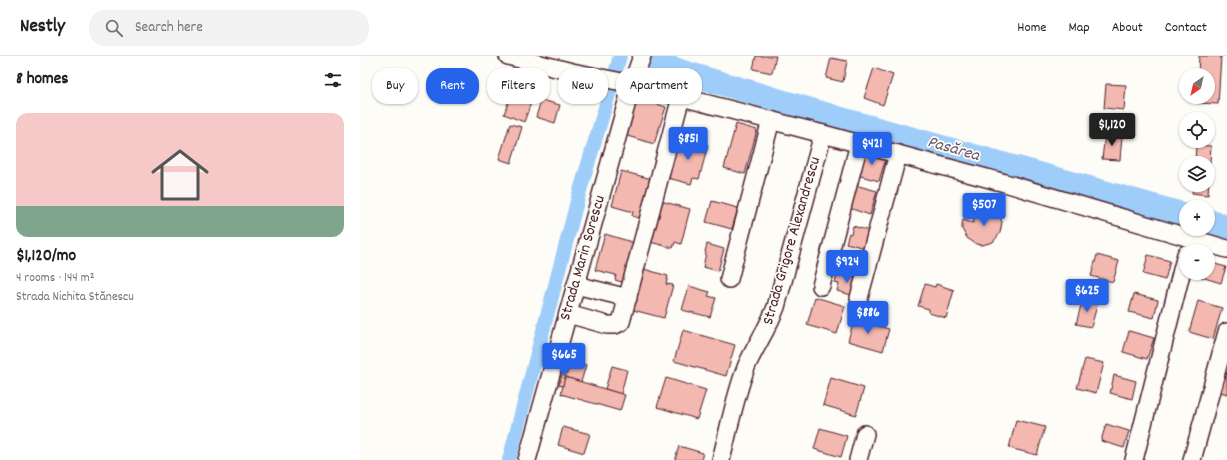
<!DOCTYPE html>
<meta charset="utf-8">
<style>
:root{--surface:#fff;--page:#f2f2f2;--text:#202124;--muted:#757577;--line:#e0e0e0;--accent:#2563eb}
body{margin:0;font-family:Dekko,sans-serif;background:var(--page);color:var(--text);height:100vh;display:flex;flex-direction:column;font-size:15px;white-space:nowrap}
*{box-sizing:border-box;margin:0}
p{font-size:13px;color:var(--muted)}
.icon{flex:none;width:22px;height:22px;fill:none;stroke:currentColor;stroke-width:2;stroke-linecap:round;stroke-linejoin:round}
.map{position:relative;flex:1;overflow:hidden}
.side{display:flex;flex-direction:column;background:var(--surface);width:360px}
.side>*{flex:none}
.top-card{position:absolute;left:12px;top:12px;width:380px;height:36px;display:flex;gap:8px}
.needle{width:26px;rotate:214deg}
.buttons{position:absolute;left:819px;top:12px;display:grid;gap:8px}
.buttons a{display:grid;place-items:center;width:36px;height:36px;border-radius:50%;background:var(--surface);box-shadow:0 1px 3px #0004;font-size:20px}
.price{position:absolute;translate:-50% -34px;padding:0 9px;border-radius:4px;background:var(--accent);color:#fff;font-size:13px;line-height:26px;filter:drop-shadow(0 1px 2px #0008)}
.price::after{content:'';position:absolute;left:50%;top:24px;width:12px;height:9px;margin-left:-6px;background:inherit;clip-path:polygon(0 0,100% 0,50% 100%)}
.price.on{background:#222;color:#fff}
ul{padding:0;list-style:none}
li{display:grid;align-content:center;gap:8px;height:212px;padding:0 16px}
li+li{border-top:1px solid var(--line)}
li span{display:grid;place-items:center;height:124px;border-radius:12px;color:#555}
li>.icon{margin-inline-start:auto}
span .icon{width:72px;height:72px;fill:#fffc;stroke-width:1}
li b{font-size:17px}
h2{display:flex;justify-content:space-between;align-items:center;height:48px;padding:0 16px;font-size:17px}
.tag{padding:0 14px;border-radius:16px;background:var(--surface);box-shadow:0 1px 3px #0004;font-size:14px;line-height:36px}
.tag.on{background:var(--accent);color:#fff}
header{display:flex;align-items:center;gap:24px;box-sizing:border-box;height:56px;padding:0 20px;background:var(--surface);border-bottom:1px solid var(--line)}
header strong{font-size:19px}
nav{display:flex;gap:22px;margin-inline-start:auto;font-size:14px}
.search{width:280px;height:36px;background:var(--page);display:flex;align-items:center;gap:10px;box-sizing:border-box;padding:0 14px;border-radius:16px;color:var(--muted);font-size:15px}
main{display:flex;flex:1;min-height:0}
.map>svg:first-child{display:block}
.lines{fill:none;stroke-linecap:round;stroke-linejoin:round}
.canal{stroke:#9fcdfa;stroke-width:14}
.river{stroke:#9fcdfa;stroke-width:24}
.building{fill:#f3b8af;stroke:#4a1f2b}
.minor-casing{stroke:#4a1f2b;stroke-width:20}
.minor{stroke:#fdfcf7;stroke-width:17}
.labels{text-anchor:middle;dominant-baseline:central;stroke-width:3.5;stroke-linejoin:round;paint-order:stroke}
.street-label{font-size:16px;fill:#4a1f2b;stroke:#fdfcf7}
.water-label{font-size:17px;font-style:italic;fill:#645369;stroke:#fdfcf7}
</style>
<header>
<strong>Nestly</strong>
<div class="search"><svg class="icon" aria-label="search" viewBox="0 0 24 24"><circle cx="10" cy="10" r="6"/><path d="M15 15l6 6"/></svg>Search here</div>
<nav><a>Home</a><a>Map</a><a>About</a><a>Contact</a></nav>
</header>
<main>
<section class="side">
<h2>8 homes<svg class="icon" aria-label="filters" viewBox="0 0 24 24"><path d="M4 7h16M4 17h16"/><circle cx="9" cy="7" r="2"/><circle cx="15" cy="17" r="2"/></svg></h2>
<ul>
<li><span style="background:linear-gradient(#f6c9c9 75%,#7fa58c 0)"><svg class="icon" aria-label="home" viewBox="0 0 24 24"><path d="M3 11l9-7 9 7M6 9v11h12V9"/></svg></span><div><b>$1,120/mo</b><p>4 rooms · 144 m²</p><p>Strada Nichita Stănescu</p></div></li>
</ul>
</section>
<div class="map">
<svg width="867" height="404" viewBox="0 0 867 404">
<rect width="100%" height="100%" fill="#fdfcf7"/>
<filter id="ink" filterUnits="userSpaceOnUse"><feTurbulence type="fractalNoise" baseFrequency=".025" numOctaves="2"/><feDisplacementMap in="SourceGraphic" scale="8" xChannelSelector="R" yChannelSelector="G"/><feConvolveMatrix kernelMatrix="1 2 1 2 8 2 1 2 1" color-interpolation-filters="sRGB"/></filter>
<g filter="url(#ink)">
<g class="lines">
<g class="canal">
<path d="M256 14 260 0"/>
<path d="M149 404 219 138 250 35"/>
</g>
<g class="river">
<path d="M292 5 323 16 485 64 826 159"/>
<path d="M848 165 867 171"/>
</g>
</g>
<g class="building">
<path d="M396 0H416L412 17 393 13Z"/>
<path d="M839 0H861L858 48 837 47V41H848V19H838Z"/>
<path d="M471 2 487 5 483 26 466 22Z"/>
<path d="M514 12 533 19 523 49 504 42Z"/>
<path d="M746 28 766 29 764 54 744 52Z"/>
<path d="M152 36 172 44 164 66 144 58Z"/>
<path d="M276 41 306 51 294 88 264 79Z"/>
<path d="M181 44 200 49 195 67 176 61Z"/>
<path d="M150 68 162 71 151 107 139 103Z"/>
<path d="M376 68 397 74 385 118 364 112Z"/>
<path d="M745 78 762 80 760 104 742 103Z"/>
<path d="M319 81 348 89 339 123 333 122 331 128 308 122Z"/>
<path d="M836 89 851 90 848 139 832 137 833 129H848V107H835Z"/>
<path d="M504 96 526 102 519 125 497 119Z"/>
<path d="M261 115 292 123 282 163 272 160 273 156 252 150Z"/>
<path d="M495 129 517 135 510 159 489 152Z"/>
<path d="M301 145 330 153 321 188 315 186 313 192 290 186Z"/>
<path d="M352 145 378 152 372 173 346 166Z"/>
<path d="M623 147 634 153 638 157 642 166 640 177 637 181 633 186 622 189 616 188 607 182 602 173V168L603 164 613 167 615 161 620 158Z"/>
<path d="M493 170 510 175 505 192 486 187 489 177 491 178Z"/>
<path d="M245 178 275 187 265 227 255 224 256 219 235 214Z"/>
<path d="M347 188 364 193 358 215 343 211 346 197 345 196Z"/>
<path d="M487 193 503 198 498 215 479 210 482 200H484Z"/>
<path d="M737 199 759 205 753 226 731 220Z"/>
<path d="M788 199 810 205 805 224 783 218Z"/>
<path d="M848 206 866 211 861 227 831 218 848 217Z"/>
<path d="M284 213 308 220 306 228 313 229 304 262 273 254Z"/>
<path d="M478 216 500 222 495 240 477 235 479 228 475 227Z"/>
<path d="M565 228 575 231 576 228 594 234 586 262 569 257V253L558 250Z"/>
<path d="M329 230 350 236 348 240 356 242 350 261 322 254Z"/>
<path d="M774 238 798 244 794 262 769 256Z"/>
<path d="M455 241 485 250 477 278 447 269Z"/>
<path d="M723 242 738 246 731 271 716 268Z"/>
<path d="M838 245 862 252 853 283 829 276Z"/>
<path d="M494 263 529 273 523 295 488 285Z"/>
<path d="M323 274 375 289 366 320 314 305Z"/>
<path d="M769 275 794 282 787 303 763 296Z"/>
<path d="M725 303 744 307 736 337 717 332Z"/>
<path d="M211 304 226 309 221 326 205 321Z"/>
<path d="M252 310 267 314 261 338 245 333Z"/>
<path d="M204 312 208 313 203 330 199 329Z"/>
<path d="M867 316V338L861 336Z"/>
<path d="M754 319 776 325 772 343 750 337Z"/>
<path d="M205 321 265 339 260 355 201 338Z"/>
<path d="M306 322 346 334 337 363 297 351Z"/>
<path d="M471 322 504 332 496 359 463 349Z"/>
<path d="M656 364 685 371 677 399 649 392Z"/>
<path d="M746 368 769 375 764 392 741 385Z"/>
<path d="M203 371 230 378 224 397 198 389Z"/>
<path d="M460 372 487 380 481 401 454 393Z"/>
<path d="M319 390 343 397 341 404H315Z"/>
</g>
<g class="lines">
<g class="minor-casing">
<g id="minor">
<path d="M148 0 212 16 272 28 463 78 645 127 867 193"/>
<path d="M369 223 411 64"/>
<path d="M216 229 268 242"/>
<path d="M461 230 499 88"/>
<path d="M499 242 538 98"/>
<path d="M208 258 247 269H255L261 266 321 41"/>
<path d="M167 404 272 28 282 0"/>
<path d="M361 404C369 373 375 339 387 309 396 289 408 272 416 251L463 78"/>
<path d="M498 404 505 378"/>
<path d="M774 404 826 198"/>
<path d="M832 404 867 276"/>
</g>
</g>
<use href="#minor" class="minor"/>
</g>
</g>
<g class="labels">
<g class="street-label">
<text transform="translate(432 185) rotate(-74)">Strada Grigore Alexandrescu</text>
<text transform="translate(223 202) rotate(-74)">Strada Marin Sorescu</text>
</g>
<g class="water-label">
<text transform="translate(593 94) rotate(16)">Pasărea</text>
</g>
</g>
</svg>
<div class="buttons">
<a><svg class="needle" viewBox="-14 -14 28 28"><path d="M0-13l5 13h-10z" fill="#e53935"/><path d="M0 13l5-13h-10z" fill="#757577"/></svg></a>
<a><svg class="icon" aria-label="locate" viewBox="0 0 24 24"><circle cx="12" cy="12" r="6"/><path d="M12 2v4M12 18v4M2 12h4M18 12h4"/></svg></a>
<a><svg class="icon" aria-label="layers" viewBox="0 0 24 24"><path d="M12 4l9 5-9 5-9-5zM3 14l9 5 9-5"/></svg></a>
<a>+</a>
<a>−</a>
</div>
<b class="price on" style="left:752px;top:91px">$1,120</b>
<b class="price" style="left:328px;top:105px">$851</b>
<b class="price" style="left:512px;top:110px">$421</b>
<b class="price" style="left:624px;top:171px">$507</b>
<b class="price" style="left:487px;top:228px">$924</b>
<b class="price" style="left:727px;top:257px">$625</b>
<b class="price" style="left:508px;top:279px">$886</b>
<b class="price" style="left:204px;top:321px">$665</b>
<div class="top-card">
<a class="tag">Buy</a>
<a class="tag on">Rent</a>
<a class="tag">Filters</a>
<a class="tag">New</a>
<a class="tag">Apartment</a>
</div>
</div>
</main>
